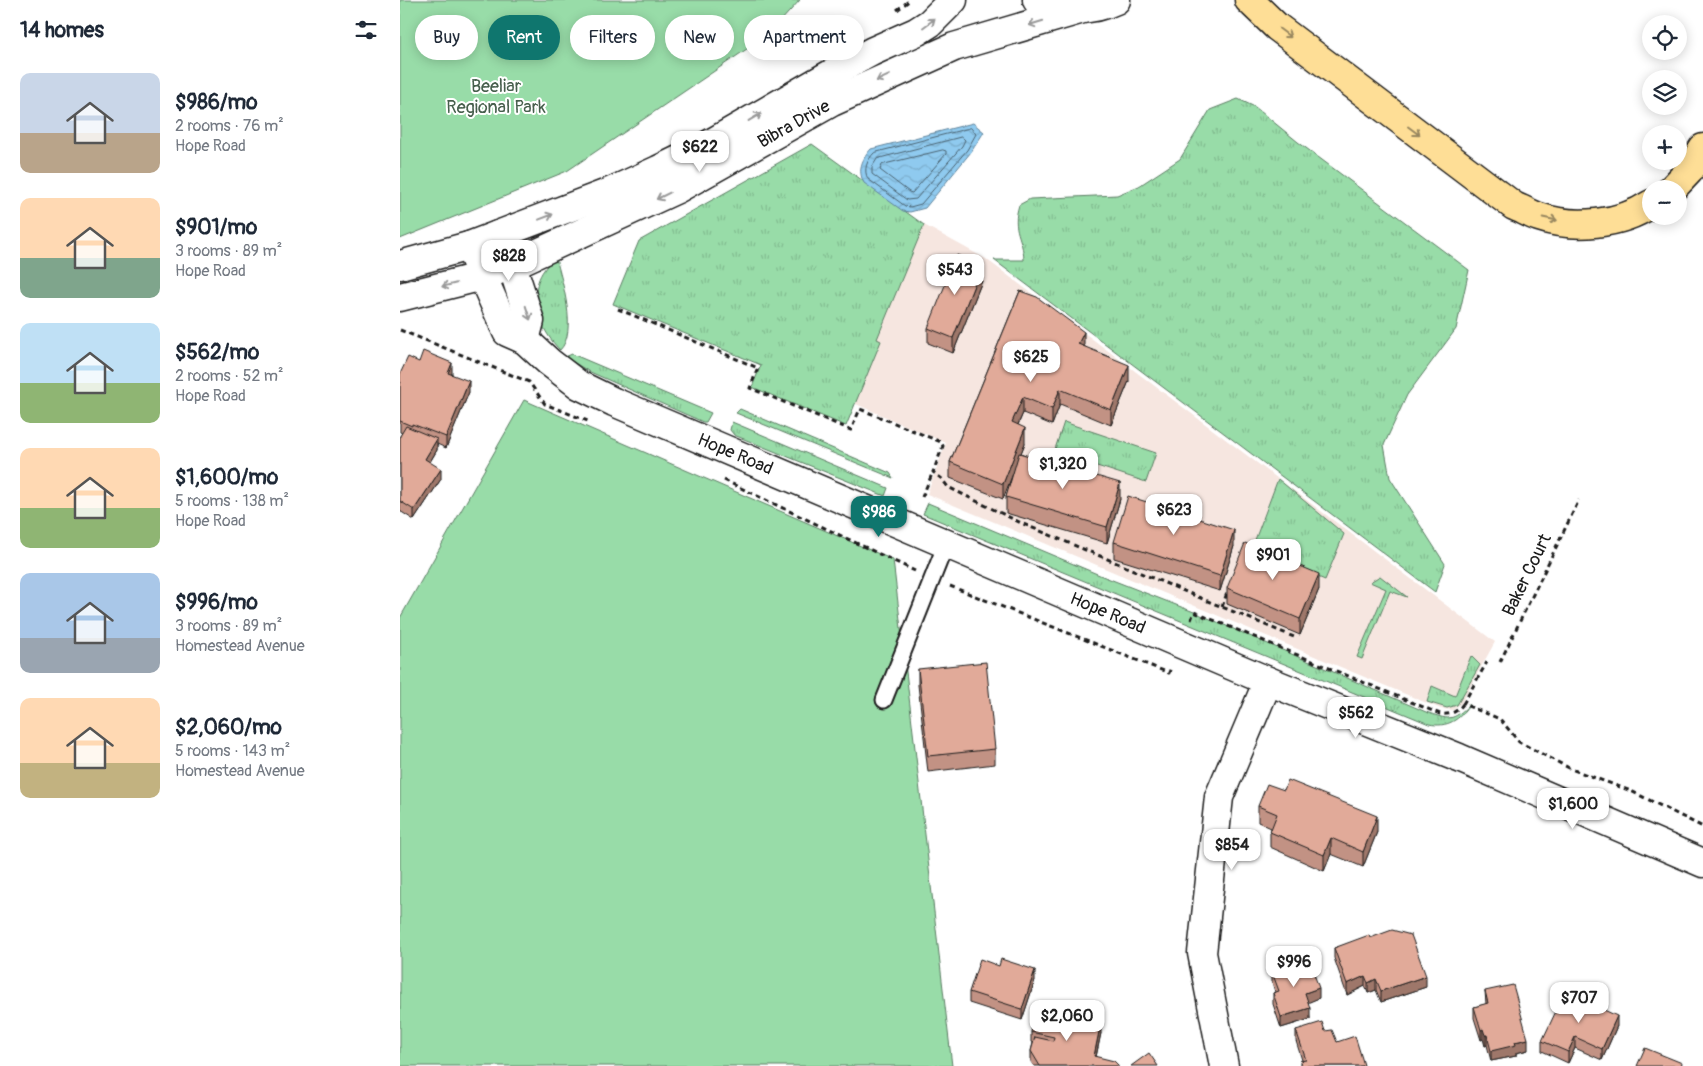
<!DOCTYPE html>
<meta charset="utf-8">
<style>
:root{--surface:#fff;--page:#f6f6f7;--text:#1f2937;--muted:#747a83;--accent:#0f766e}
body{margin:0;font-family:Pangolin,sans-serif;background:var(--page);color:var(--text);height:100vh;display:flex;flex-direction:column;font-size:19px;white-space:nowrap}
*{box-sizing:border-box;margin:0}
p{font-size:16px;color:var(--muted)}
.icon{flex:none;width:28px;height:28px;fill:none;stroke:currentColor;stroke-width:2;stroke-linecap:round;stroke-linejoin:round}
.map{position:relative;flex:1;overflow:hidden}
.side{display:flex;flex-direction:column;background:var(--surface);width:400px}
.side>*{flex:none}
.banner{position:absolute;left:15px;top:15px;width:475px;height:45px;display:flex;gap:10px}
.fabs{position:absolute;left:1242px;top:15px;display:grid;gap:10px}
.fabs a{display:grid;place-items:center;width:45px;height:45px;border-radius:50%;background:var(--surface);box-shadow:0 2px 12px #0003;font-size:25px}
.price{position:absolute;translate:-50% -42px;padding:0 11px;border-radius:10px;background:#fff;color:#222;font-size:16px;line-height:32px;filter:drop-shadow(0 1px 2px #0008)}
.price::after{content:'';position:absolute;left:50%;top:30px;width:15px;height:11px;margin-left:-8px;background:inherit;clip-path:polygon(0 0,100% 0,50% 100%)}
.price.active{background:var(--accent);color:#fff}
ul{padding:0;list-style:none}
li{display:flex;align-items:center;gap:15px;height:125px;padding:0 20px}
li span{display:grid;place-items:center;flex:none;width:140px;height:100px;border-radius:10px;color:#555}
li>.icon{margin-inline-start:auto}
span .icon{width:60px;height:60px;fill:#fffc;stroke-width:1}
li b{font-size:21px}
h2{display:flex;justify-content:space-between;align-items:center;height:60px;padding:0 20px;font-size:21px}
.tag{padding:0 18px;border-radius:22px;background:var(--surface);box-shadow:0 2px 12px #0003;font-size:18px;line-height:45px}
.tag.active{background:var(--accent);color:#fff}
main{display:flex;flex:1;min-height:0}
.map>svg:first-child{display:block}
.built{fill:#f6e6e0}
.grass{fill:url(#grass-tufts);stroke:#5a7c62}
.park{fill:#98dca8;stroke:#5a7c62}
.water{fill:url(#water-waves);stroke:#61849b}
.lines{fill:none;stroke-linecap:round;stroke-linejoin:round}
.shore{stroke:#4a6270;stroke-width:1}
.service-casing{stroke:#1c1c1c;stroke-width:19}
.minor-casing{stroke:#1c1c1c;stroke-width:31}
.tertiary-casing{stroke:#1c1c1c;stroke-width:31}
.primary-casing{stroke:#1c1c1c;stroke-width:31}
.path{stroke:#1c1c1c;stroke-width:3;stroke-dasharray:5 4;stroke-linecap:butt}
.service{stroke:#fff;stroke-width:15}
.minor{stroke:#fff;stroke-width:28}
.tertiary{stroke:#fff;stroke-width:28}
.primary{stroke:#fede96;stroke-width:28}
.wall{fill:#c29284;stroke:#1c1c1c}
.shaded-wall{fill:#9e776b;stroke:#1c1c1c}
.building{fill:#e1aa99;stroke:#1c1c1c}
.oneway{stroke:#999}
.oneway2{stroke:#98875f}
.labels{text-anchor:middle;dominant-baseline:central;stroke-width:4;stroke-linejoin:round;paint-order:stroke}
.park-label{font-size:18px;fill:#475f4d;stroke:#fff}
.street-label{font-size:18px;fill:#1c1c1c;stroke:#fff}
</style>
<main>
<section class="side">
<h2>14 homes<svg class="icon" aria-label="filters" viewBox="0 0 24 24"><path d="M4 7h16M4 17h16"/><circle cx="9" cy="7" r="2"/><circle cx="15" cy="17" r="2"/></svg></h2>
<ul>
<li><span style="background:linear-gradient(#c9d6e8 60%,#b9a48a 0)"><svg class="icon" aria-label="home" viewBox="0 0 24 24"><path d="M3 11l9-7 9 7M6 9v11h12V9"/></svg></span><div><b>$986/mo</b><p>2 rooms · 76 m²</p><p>Hope Road</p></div></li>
<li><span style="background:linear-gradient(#ffd9b3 60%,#7fa58c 0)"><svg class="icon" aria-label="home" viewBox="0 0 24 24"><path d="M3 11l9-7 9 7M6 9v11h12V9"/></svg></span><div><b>$901/mo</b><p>3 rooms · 89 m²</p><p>Hope Road</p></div></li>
<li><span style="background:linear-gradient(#bfe0f5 60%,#8fb573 0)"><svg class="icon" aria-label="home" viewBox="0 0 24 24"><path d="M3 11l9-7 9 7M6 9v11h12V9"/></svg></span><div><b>$562/mo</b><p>2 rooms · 52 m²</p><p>Hope Road</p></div></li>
<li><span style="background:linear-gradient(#ffd9b3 60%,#8fb573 0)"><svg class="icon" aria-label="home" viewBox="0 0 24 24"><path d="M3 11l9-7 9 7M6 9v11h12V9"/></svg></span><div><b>$1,600/mo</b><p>5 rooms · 138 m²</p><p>Hope Road</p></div></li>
<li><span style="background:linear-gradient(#a9c7e8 65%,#9aa5b1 0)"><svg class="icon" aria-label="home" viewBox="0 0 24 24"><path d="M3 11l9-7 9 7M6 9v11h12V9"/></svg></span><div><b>$996/mo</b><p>3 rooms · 89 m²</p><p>Homestead Avenue</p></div></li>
<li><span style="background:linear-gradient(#ffd9b3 65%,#c2b280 0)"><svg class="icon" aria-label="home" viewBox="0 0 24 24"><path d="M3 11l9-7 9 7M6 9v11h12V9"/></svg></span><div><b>$2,060/mo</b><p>5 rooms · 143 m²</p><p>Homestead Avenue</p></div></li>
</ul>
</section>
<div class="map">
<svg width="1303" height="1066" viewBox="0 0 1303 1066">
<defs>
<pattern id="grass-tufts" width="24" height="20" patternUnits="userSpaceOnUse" patternTransform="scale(1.25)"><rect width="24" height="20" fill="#98dca8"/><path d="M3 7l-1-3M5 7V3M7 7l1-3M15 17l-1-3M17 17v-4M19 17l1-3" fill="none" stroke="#82bc90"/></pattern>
<pattern id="water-waves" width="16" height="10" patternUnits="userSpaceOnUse" patternTransform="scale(1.25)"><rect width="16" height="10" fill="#8fcaef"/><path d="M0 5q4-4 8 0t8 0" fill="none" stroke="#7badcc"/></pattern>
</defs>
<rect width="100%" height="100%" fill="#fff"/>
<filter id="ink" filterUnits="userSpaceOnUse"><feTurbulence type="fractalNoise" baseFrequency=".02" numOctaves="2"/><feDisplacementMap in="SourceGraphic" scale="10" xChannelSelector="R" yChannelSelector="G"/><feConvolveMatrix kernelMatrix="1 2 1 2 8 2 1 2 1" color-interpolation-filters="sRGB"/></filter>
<g filter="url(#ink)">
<path class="built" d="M524 225 586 259 1095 642 1061 703 1053 710 1041 709 527 494 546 443 449 401 473 342Z"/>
<g class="grass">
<path d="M838 99 855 107 898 142 1069 270 1056 329 1007 395 984 445 990 478 1045 564 1035 592 594 260H624C623 237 611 230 619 205L630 199 717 195 739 186 780 159 810 110Z"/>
<path d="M412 144 524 225 477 339 481 341 446 426 352 387 361 365 213 304 239 241Z"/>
<path d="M156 258C162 281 178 332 160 350 135 325 123 281 156 258Z"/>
<path d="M172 354 311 413 306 422H303L188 371 165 357Z"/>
<path d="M340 409 490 473 493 478 336 413Z"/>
<path d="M332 422 488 488 485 496 334 435 330 430Z"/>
<path d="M664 422 756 453 746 482 654 452Z"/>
<path d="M878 479 944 534 925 580 873 558 855 540Z"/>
<path d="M528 503 702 576 794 612 1026 712C1049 720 1052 722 1070 704 1060 720 1047 728 1029 724L523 514Z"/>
<path d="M980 576 1007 597 990 591 962 659 957 657 986 589 970 582Z"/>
<path d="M1071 656 1080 665 1057 705 1047 708 1027 702 1032 686 1055 696Z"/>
</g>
<g class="park">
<path d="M0 0H400L369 34 167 171 0 239Z"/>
<path d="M124 400 493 560 552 1066H0V618Z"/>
</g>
<path class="water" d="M573 123 584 132 571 152 525 208 510 212 503 211 464 183C457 170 462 159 471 149Z"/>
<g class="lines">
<g class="shore">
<path d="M571 128 576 134 567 150 521 204 510 207 505 206 468 179C463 170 467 160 474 153Z"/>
<path d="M562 137 565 140 562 146 516 199 507 200 472 174V167L477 159Z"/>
<path d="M543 150 546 151V154L512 193 509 192 480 170 482 165Z"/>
</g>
<g class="service-casing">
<path id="service" d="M484 700 546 544"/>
</g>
<g class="minor-casing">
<g id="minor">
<path d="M98 235 112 265 130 321 125 340"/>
<path id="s1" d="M69 246 107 332 125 340 149 362 179 385 214 402 781 644 868 681 1059 758 1303 863"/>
<path d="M824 1066 802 953 819 797 868 681"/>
</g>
</g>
<g class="tertiary-casing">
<g id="tertiary">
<path d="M637 0C666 10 688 13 716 0"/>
<path d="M0 265 69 246 210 192 258 170 301 149 436 71 473 51 516 32 530 23 553 0"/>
<path id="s2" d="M0 297 83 276 112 265 277 189 432 102 554 47 683 9"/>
</g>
</g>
<g class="primary-casing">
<g id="primary">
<path d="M849 0 877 27 1114 206C1122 209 1130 214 1139 217 1174 229 1220 225 1251 204"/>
<path d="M1272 189 1289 171 1303 148"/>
</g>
</g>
<g class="path">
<path d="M497 10 510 0"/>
<path d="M218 309 358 368 350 388 451 430 460 409 541 442 543 446 533 472 542 479 548 487 621 523 894 637"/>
<path d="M0 330 129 382 145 404 190 422"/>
<path d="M324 480 515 571"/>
<path d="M522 497 533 472"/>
<path d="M550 586 769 673 771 667"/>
<path d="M822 607 827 593"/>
<path d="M791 620 794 612 1040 714C1051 715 1057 712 1063 704L1100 719 1119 742 1171 769 1231 791 1303 827"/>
<path d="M1100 662 1179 500"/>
<path d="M1063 704 1087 662"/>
</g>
<use href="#service" class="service"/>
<use href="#minor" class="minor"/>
<use href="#tertiary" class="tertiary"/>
<use href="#primary" class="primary"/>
</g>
<g class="wall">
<path d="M582 281 553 353 528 343V328Z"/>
<path d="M620 291 684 346 729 381 711 425 660 404 652 425 623 413 618 425 625 443 621 453 720 499 707 543 606 513V497L614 472 603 499 550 478V462Z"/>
<path d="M19 362 52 373V374L69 392 46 448 37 444V450L30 462 41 479 14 520 0 511V436L2 433 0 432V374Z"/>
<path d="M714 542 834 546 820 591 714 558Z"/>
<path d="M827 588 919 589 900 635 827 604Z"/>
<path d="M518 669 595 749V764L528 772 518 685Z"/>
<path d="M858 806 977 832 963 867 931 854 924 871 870 847V832L871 828 858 822Z"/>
<path d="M970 938 1026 987 981 1002 976 990 968 993 965 986 947 995 934 958V948Z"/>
<path d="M872 972 919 998 908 1002 910 1019 881 1028 873 1004V993L875 992 872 982Z"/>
<path d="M635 980 622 1020 569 1003V992Z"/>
<path d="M1085 991 1128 1050 1116 1053V1056L1091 1061 1087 1045 1085 1046 1083 1039 1081 1040 1074 1018V1007L1086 1004Z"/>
<path d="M1217 1026 1202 1060 1175 1048 1168 1063 1142 1051V1041Z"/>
<path d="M896 1030 925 1031 964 1066H900V1061L902 1060 896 1041Z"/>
<path d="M631 1032 701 1033 696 1057 719 1066H634L631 1062V1051L633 1043 631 1042Z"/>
</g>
<g class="shaded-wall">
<path d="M582 265V281L553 353V338Z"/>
<path d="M684 332V348L678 344Z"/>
<path d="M52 363V373L48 383V373Z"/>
<path d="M729 365V381L711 425V410Z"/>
<path d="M69 381V392L46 448V437Z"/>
<path d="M660 389V404L652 425V409Z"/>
<path d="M623 397V413L612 438V422Z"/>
<path d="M625 428V443L603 499V484Z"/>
<path d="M37 439V450L25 470V459Z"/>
<path d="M41 469V479L14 520V510Z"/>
<path d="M720 483V499L707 543V527Z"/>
<path d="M834 530V546L820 591V576Z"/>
<path d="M919 574V589L900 635V619Z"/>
<path d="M977 816V832L963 867V852Z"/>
<path d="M931 838V854L924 871V855Z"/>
<path d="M635 970V980L622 1020V1009Z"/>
<path d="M965 976V986L947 995V984Z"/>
<path d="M1026 976V987L981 1002V991Z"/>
<path d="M976 979V990L968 993V983Z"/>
<path d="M919 988V998L905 1004V993Z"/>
<path d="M910 1008V1019L881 1028V1017Z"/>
<path d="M1217 1016V1026L1202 1060V1049Z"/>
<path d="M701 1022V1033L694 1066V1056Z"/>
<path d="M1083 1029V1039L1081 1040V1030Z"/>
<path d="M1085 1035H1087V1045L1085 1046Z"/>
<path d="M1175 1037V1048L1168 1063V1052Z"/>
<path d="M1128 1039V1050L1116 1053V1056L1091 1061V1051L1115 1042Z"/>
</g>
<g class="building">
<path d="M557 255 582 265 553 338 528 328Z"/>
<path d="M620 291 637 297 684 332 678 344 729 365 711 410 660 389 652 409 623 397 612 422 625 428 603 484 550 462Z"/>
<path d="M23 351 52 363 48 373 69 381 46 437 12 424V426L0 421V385L1 382H0V374L8 357 19 362Z"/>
<path d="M6 426 37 439 25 459 41 469 14 510 0 501V436Z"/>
<path d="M619 453 720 483 707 527 606 497Z"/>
<path d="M728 496 834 530 820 576 714 542Z"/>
<path d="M845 543 919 574 900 619 827 588Z"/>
<path d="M586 662 595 749 528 756 518 669Z"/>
<path d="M888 780 977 816 963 852 931 838 924 855 870 832 877 814 858 806 867 784 884 790Z"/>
<path d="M992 930 1011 935 1026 976 981 991 976 979 968 983 965 976 947 984 934 948 969 935 970 938Z"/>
<path d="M580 959 599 966 601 959 635 970 622 1009 569 992Z"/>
<path d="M909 960 919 988 905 993 910 1008 881 1017 873 993 879 991 872 972Z"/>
<path d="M1113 985 1128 1039 1115 1042 1116 1045 1091 1051 1087 1035H1085L1083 1029 1081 1030 1074 1007 1088 1003 1085 991Z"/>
<path d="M1165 992 1217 1016 1202 1049 1175 1037 1168 1052 1142 1041Z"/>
<path d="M635 1014 657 1019 658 1015 701 1022 694 1056 714 1061 719 1066H640L631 1051 635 1037 653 1041 654 1037 631 1032Z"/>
<path d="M922 1022 925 1031 932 1030 937 1042 955 1036 964 1065 962 1066H902L900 1061 906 1060 896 1030Z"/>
<path d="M1245 1048 1282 1063 1281 1066H1237Z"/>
<path d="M749 1053 758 1066H731Z"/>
</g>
<defs><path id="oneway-shaft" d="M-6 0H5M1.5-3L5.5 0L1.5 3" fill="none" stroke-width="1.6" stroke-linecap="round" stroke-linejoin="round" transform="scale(1.25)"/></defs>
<g class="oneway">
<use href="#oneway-shaft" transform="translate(529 23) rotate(-37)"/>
<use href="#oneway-shaft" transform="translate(636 23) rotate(163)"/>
<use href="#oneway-shaft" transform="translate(483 78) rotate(155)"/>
<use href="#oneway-shaft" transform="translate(355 117) rotate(-31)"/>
<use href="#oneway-shaft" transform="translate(263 196) rotate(154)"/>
<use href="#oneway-shaft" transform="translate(146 217) rotate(-21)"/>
<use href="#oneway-shaft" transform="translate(49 285) rotate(166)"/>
<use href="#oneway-shaft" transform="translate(128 313) rotate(72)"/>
</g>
<g class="oneway2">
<use href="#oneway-shaft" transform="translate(885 33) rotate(37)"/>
<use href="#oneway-shaft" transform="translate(1014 131) rotate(37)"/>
<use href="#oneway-shaft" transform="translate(1150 219) rotate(12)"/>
</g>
</g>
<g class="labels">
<g class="park-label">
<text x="96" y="86">Beeliar<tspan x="96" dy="21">Regional Park</tspan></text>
</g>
<g class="street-label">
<text stroke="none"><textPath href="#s2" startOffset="432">Bibra Drive</textPath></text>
<text stroke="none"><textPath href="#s1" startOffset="355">Hope Road</textPath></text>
<text transform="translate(1127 575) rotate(-64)">Baker Court</text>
<text stroke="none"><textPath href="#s1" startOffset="760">Hope Road</textPath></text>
</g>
</g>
</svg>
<div class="fabs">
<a><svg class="icon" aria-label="locate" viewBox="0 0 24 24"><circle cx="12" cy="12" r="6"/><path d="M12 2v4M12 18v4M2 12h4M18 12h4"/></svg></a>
<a><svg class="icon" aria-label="layers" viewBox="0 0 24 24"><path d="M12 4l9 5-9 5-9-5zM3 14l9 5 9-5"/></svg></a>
<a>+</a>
<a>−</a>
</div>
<b class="price" style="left:300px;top:173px">$622</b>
<b class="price" style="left:109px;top:282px">$828</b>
<b class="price" style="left:555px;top:296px">$543</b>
<b class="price" style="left:631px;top:383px">$625</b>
<b class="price" style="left:663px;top:490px">$1,320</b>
<b class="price" style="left:774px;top:536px">$623</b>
<b class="price active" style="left:479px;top:538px">$986</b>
<b class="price" style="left:873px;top:581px">$901</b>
<b class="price" style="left:956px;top:739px">$562</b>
<b class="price" style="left:1173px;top:830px">$1,600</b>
<b class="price" style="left:832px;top:871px">$854</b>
<b class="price" style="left:894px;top:988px">$996</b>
<b class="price" style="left:1179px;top:1024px">$707</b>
<b class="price" style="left:667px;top:1042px">$2,060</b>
<div class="banner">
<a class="tag">Buy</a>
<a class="tag active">Rent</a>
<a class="tag">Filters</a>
<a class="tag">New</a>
<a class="tag">Apartment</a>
</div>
</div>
</main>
